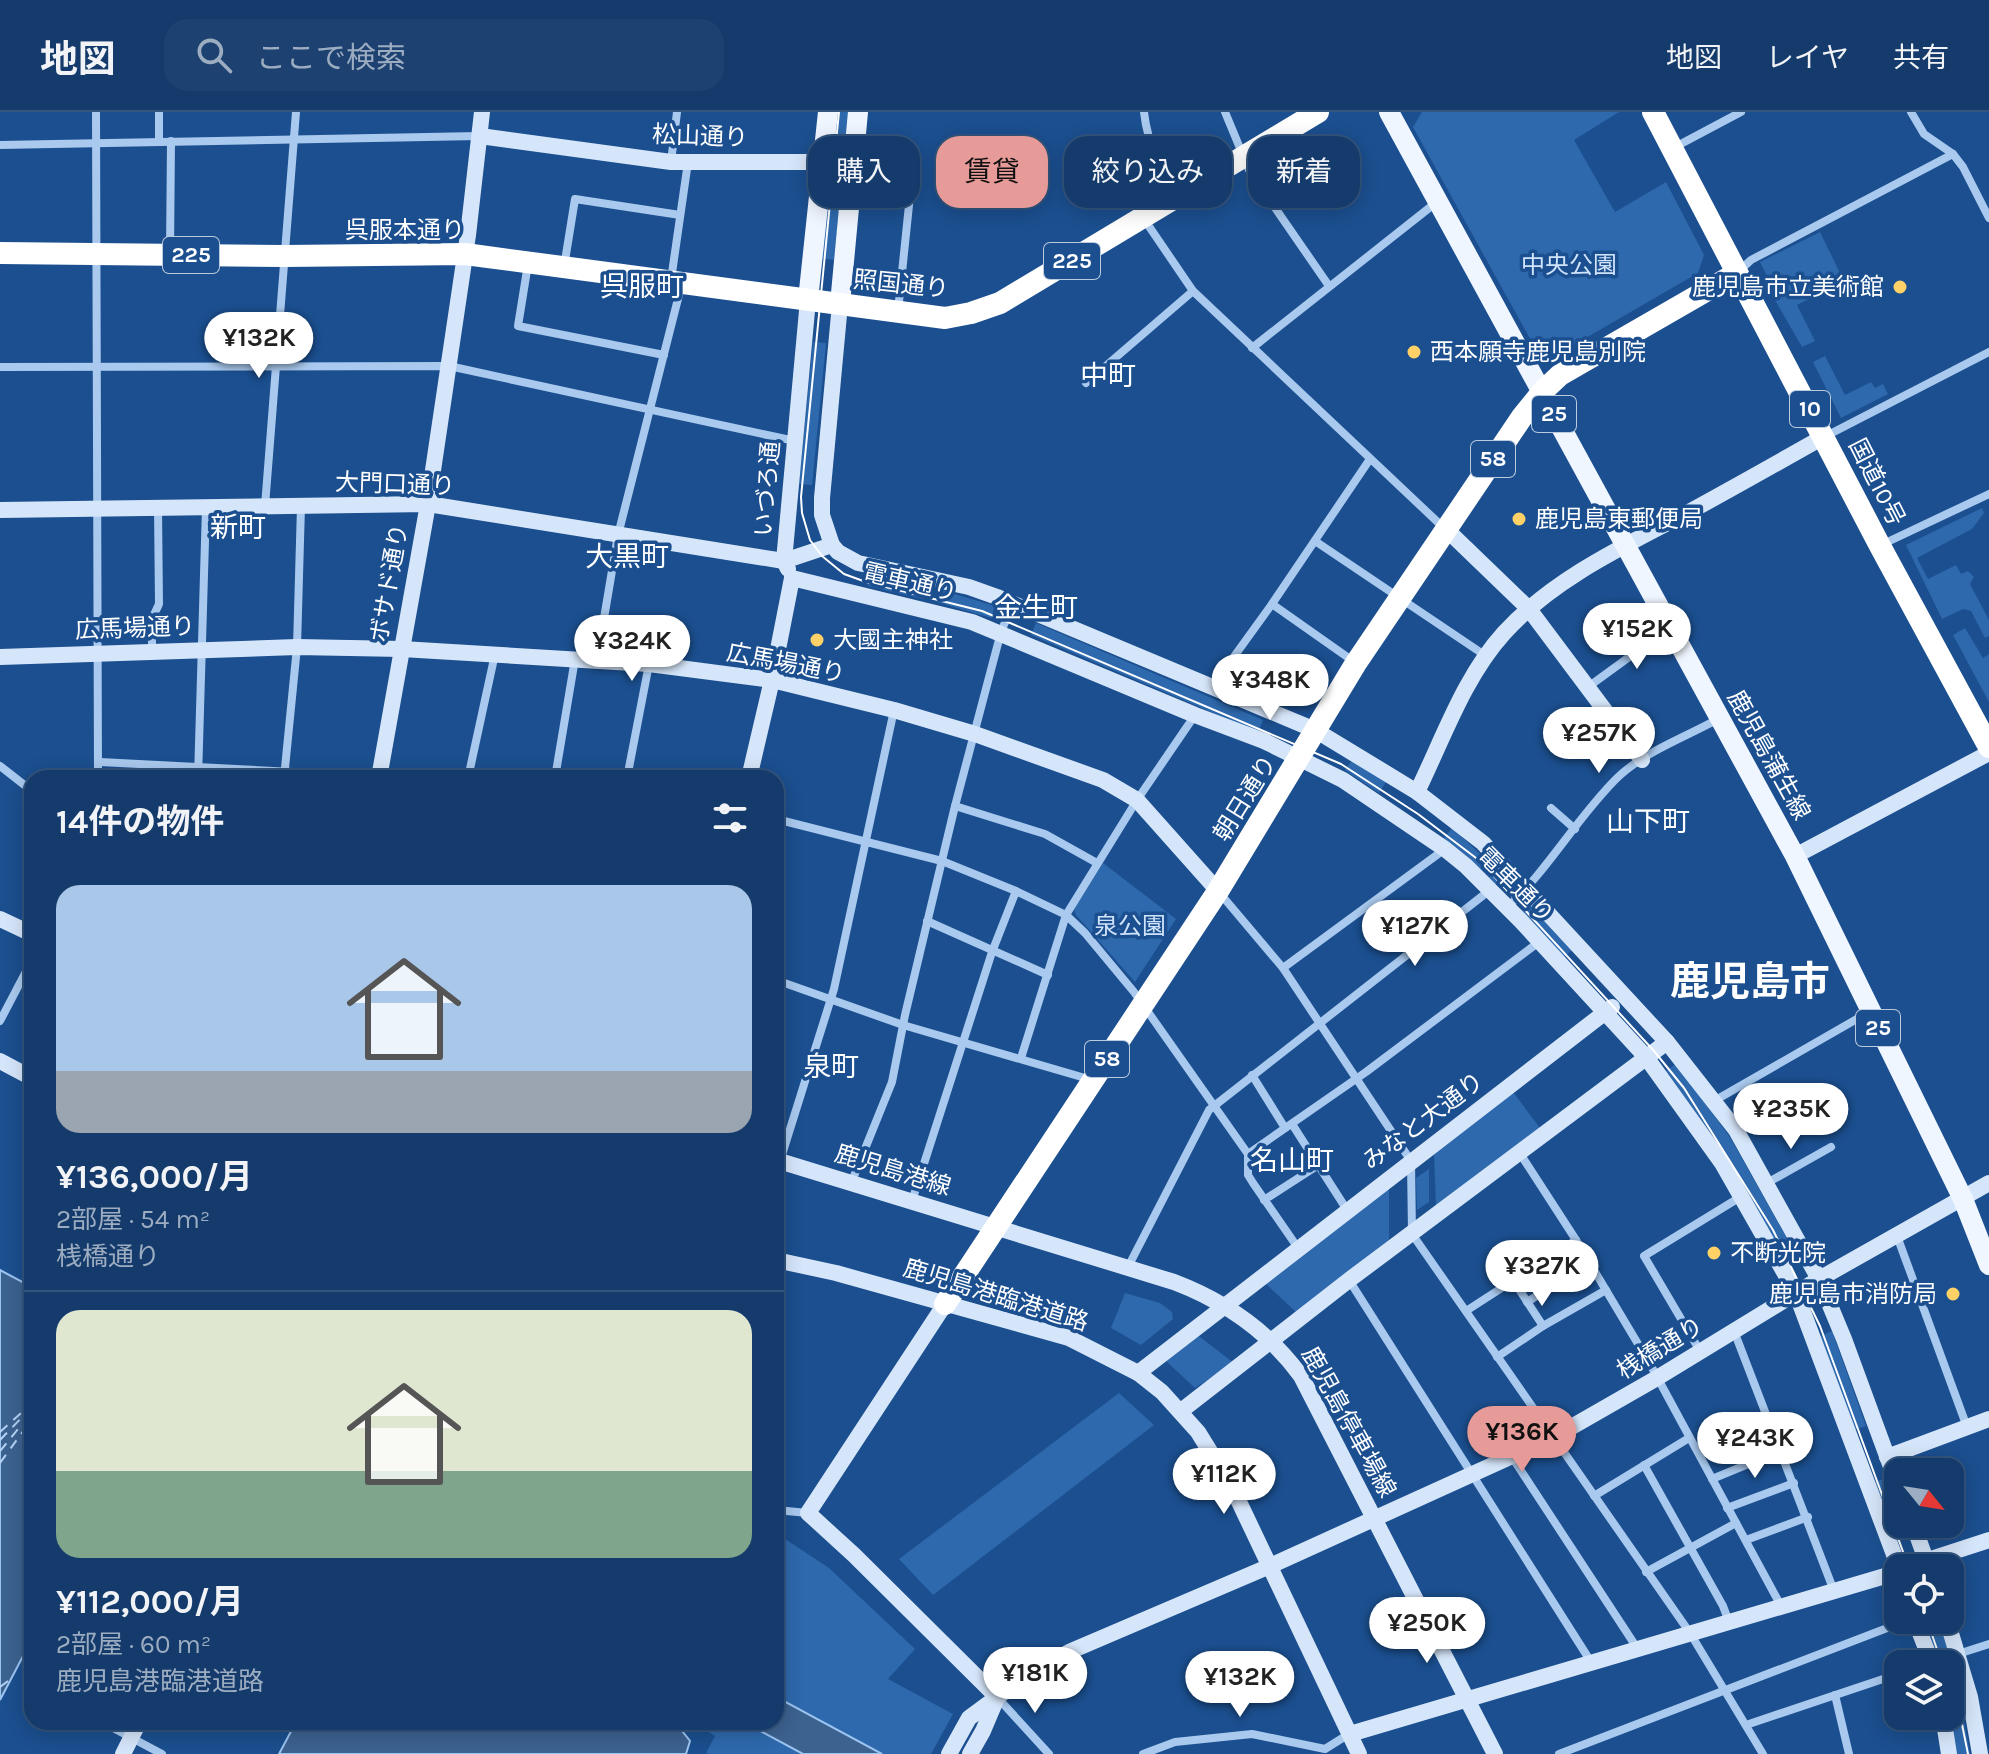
<!DOCTYPE html>
<html lang="ja">
<meta charset="utf-8">
<style>
:root{--surface:#143b6b;--page:#1d4271;--text:#f1f3f6;--muted:#9dadc1;--line:#33557e;--accent:#e69b98}
body{margin:0;font-family:Karla,"Noto Sans JP",sans-serif;background:var(--page);color:var(--text);height:100vh;display:flex;flex-direction:column;font-size:30px;white-space:nowrap}
*{box-sizing:border-box;margin:0}
p{font-size:26px;color:var(--muted)}
.icon{flex:none;width:44px;height:44px;fill:none;stroke:currentColor;stroke-width:2;stroke-linecap:round;stroke-linejoin:round}
.map{position:relative;flex:1;overflow:hidden}
.side{position:absolute;left:24px;top:658px;width:760px;height:960px;display:flex;flex-direction:column;background:var(--surface);border-radius:24px;box-shadow:0 4px 20px #0003,0 0 0 2px var(--line)}
.side>*{flex:none}
.guide{position:absolute;left:808px;top:24px;width:760px;height:72px;display:flex;gap:16px}
.needle{width:52px;rotate:120deg}
.buttons{position:absolute;left:1884px;top:1346px;display:grid;gap:16px}
.buttons a{display:grid;place-items:center;width:80px;height:80px;border-radius:16px;background:var(--surface);box-shadow:0 4px 20px #0003,0 0 0 2px var(--line);font-size:40px}
.price{position:absolute;translate:-50% -68px;padding:0 18px;border-radius:28px;background:#fff;color:#222;font-size:26px;line-height:52px;filter:drop-shadow(0 2px 4px #0008)}
.price::after{content:'';position:absolute;left:50%;top:48px;width:24px;height:18px;margin-left:-12px;background:inherit;clip-path:polygon(0 0,100% 0,50% 100%)}
.price.selected{background:var(--accent);color:#111}
ul{padding:0;list-style:none}
li{display:grid;align-content:center;gap:16px;height:424px;padding:0 32px}
li+li{border-top:2px solid var(--line)}
li span{display:grid;place-items:center;height:248px;border-radius:24px;color:#555}
li>.icon{margin-inline-start:auto}
span .icon{width:144px;height:144px;fill:#fffc;stroke-width:1}
li b{font-size:34px}
h2{display:flex;justify-content:space-between;align-items:center;height:96px;padding:0 32px;font-size:34px}
.chip{padding:0 28px;border-radius:24px;background:var(--surface);box-shadow:0 4px 20px #0003,0 0 0 2px var(--line);font-size:28px;line-height:72px}
.chip.selected{background:var(--accent);color:#111}
header{display:flex;align-items:center;gap:48px;box-sizing:border-box;height:112px;padding:0 40px;background:var(--surface);border-bottom:2px solid var(--line)}
header strong{font-size:38px}
nav{display:flex;gap:44px;margin-inline-start:auto;font-size:28px}
.search{width:560px;height:72px;background:var(--page);display:flex;align-items:center;gap:20px;box-sizing:border-box;padding:0 28px;border-radius:24px;color:var(--muted);font-size:30px}
.map>svg:first-child{display:block}
.green{fill:#2e69ad}
.water{fill:#3c6290;stroke:#9cc4f0;stroke-width:2}
.lines{fill:none;stroke-linecap:round;stroke-linejoin:round}
.ferry{stroke:#b5d3f5;stroke-width:2;stroke-dasharray:10 8;stroke-linecap:butt}
.street{stroke:#a9c9ee;stroke-width:8}
.secondary{stroke:#d6e6fa;stroke-width:16}
.primary{stroke:#f0f6ff;stroke-width:20}
.highway{stroke:#fff;stroke-width:22}
.tram{stroke:#fff;stroke-width:2}
.poi-dot{fill:#ffd166;stroke:#1b4f8f;stroke-width:3}
.labels{text-anchor:middle;dominant-baseline:central;stroke-width:7;stroke-linejoin:round;paint-order:stroke}
.shield{fill:#1b4f8f;stroke:#bbcadd;stroke-width:2}
.shield-label{font-size:22px;font-weight:bold;fill:#fff}
.street-label{font-size:24px;fill:#fff;stroke:#1b4f8f}
.park-label{font-size:24px;fill:#cfe3fa;stroke:#1b4f8f}
.poi-label{font-size:24px;fill:#fff;stroke:#1b4f8f;text-anchor:start}
.quarter-label{font-size:28px;fill:#fff;stroke:#1b4f8f}
.town-label{font-size:40px;font-weight:bold;fill:#fff;stroke:#1b4f8f}
</style>
<header>
<strong>地図</strong>
<div class="search"><svg class="icon" aria-label="search" viewBox="0 0 24 24"><circle cx="10" cy="10" r="6"/><path d="M15 15l6 6"/></svg>ここで検索</div>
<nav><a>地図</a><a>レイヤ</a><a>共有</a></nav>
</header>
<div class="map">
<svg width="1989" height="1642" viewBox="0 0 1989 1642">
<rect width="100%" height="100%" fill="#1b4f8f"/>
<g class="green">
<path d="M836 0H849L834 148 821 146Z"/>
<path d="M1422 0H1619L1574 28 1615 100 1666 70 1704 143 1698 161 1553 245 1539 243 1413 15Z"/>
<path d="M1820 120 1844 169 1797 193 1815 229 1802 235 1775 188 1778 186 1760 150Z"/>
<path d="M813 230 826 231 812 373 799 372Z"/>
<path d="M1825 244 1845 283 1871 270 1875 276 1883 272 1888 282 1841 306 1813 250Z"/>
<path d="M1982 396 1984 401 1972 417 1917 446 1928 467 1956 453 1961 462 1968 459 1974 465 1970 472 1989 508V524L1985 526 1971 499 1963 497 1942 507 1906 433Z"/>
<path d="M871 462 927 474 924 487 868 474Z"/>
<path d="M941 478 995 494 991 506 937 490Z"/>
<path d="M1036 511 1263 608 1258 620 1031 523Z"/>
<path d="M1965 516 1983 546 1989 542V590L1953 523Z"/>
<path d="M1353 647 1386 670 1379 681 1345 658Z"/>
<path d="M1452 716 1504 764 1495 773 1444 726Z"/>
<path d="M1103 751 1176 807 1135 870 1076 803 1074 797Z"/>
<path d="M1529 790 1573 837 1563 846 1520 799Z"/>
<path d="M1677 951 1731 1027 1789 1130 1777 1136 1720 1034 1666 959Z"/>
<path d="M1513 980 1540 1016 1436 1096 1434 1041Z"/>
<path d="M1429 1057V1090L1417 1098 1416 1066Z"/>
<path d="M1389 1075V1131L1297 1201 1264 1170Z"/>
<path d="M1125 1181 1160 1191 1172 1200 1173 1207 1141 1233 1111 1216Z"/>
<path d="M1832 1219 1866 1314 1854 1318 1820 1224Z"/>
<path d="M1196 1222 1234 1251 1195 1276 1167 1250V1245Z"/>
<path d="M1119 1281 1154 1313 933 1483 899 1447Z"/>
<path d="M1886 1366 1898 1398V1412L1890 1415 1874 1370Z"/>
<path d="M776 1421 829 1456 915 1537 888 1567 953 1602 931 1642H882L776 1584Z"/>
<path d="M1924 1508H1938C1954 1551 1962 1597 1970 1642H1957L1950 1603V1552H1939Z"/>
<path d="M694 1610H744L803 1642H709L706 1641 715 1624Z"/>
</g>
<g class="water">
<path d="M0 1158 32 1175V1527L0 1588Z"/>
<path d="M776 1584 778 1586 882 1642H803L744 1610H776Z"/>
<path d="M296 1610H675L690 1629 686 1642H279Z"/>
</g>
<g class="lines">
<g class="ferry">
<path d="M0 1320 32 1291"/>
<path d="M0 1328 32 1295"/>
<path d="M0 1339 32 1300"/>
<path d="M0 1351 32 1307"/>
<path d="M0 1575 12 1566"/>
</g>
<g class="street">
<path d="M96 0 98 666"/>
<path d="M159 0V29"/>
<path d="M1144 0C1148 35 1160 54 1180 82"/>
<path d="M1225 0 1249 58 1329 174"/>
<path d="M1911 0 1924 22 1953 42 1963 55 1989 106"/>
<path d="M0 33 479 24"/>
<path d="M1675 35 1741 0"/>
<path d="M671 50 677 0"/>
<path d="M1144 107 1193 179 1445 417"/>
<path d="M170 140 171 29"/>
<path d="M528 152 518 214 664 243"/>
<path d="M564 155 575 87 680 103"/>
<path d="M1738 160 1751 148 1953 42"/>
<path d="M671 168 688 50"/>
<path d="M898 199 914 45"/>
<path d="M1252 236 1438 89"/>
<path d="M0 255 449 254 795 329"/>
<path d="M1086 271 1193 179"/>
<path d="M1826 324 1989 240"/>
<path d="M265 394 296 0"/>
<path d="M1315 429 1486 544"/>
<path d="M1881 433 1989 382"/>
<path d="M1272 492 1353 549"/>
<path d="M152 539V507L159 492 158 396"/>
<path d="M597 548 618 423 682 171"/>
<path d="M1212 575 1272 492 1370 347"/>
<path d="M1588 575 1669 516"/>
<path d="M100 650 409 666"/>
<path d="M0 654 32 679"/>
<path d="M198 666 206 395"/>
<path d="M284 666 297 535 301 394"/>
<path d="M468 666 495 542"/>
<path d="M555 666 575 547"/>
<path d="M627 666 649 552"/>
<path d="M955 694 1045 722 1097 751"/>
<path d="M1551 696 1575 717"/>
<path d="M776 707 942 749 1016 779 1066 803 1085 821 1134 880 1248 1042V1063L1253 1071 1298 1136"/>
<path d="M1218 779 1283 856 1411 1049 1412 1122 1690 1521 1763 1642"/>
<path d="M1508 795C1549 756 1577 706 1616 667 1643 640 1686 625 1718 607"/>
<path d="M927 809 1048 863"/>
<path d="M1283 856 1445 737"/>
<path d="M776 868 903 913 1092 968"/>
<path d="M0 909 32 848"/>
<path d="M1021 946 1066 803 1137 688 1195 603"/>
<path d="M1252 963 1285 1016"/>
<path d="M1714 989 1869 900"/>
<path d="M1292 1012 1347 1098"/>
<path d="M1519 1040 1576 1128 1650 1252 1781 1494"/>
<path d="M1248 1042 1366 960 1539 830"/>
<path d="M780 1049 834 877 894 598"/>
<path d="M852 1069 892 970 905 903 955 694 1001 520 1013 491"/>
<path d="M1767 1071 1831 1035"/>
<path d="M1264 1088 1317 1054"/>
<path d="M912 1089 992 840 1016 779"/>
<path d="M1897 1124 1967 1315"/>
<path d="M1128 1155 1209 998 1490 778"/>
<path d="M1349 1168 1591 1550"/>
<path d="M1513 1168 1543 1214"/>
<path d="M1527 1190 1589 1151"/>
<path d="M1466 1199 1576 1128"/>
<path d="M1734 1219 1834 1479"/>
<path d="M1700 1239 1644 1144 1742 1084"/>
<path d="M1497 1245 1543 1214 1606 1178"/>
<path d="M1512 1345 1637 1536"/>
<path d="M1644 1353 1723 1494 1729 1510"/>
<path d="M1712 1367 1782 1338"/>
<path d="M1594 1384 1689 1326"/>
<path d="M1727 1396 1794 1371"/>
<path d="M776 1398 808 1401"/>
<path d="M1746 1428 1808 1405"/>
<path d="M1646 1460 1736 1411"/>
<path d="M1958 1542 1989 1532"/>
<path d="M1835 1583 1849 1642"/>
<path d="M997 1585 1049 1642"/>
<path d="M102 1610 162 1642"/>
<path d="M1746 1613 1898 1562"/>
<path d="M1143 1642 1175 1630 1252 1622 1325 1637 1349 1622"/>
<path d="M1559 1642 1908 1508"/>
</g>
<g class="secondary">
<path d="M480 24 671 50H823"/>
<path d="M840 192 822 386V403L832 433 838 440 858 451 969 475 997 485 1315 618 1417 680 1483 731 1667 930 1736 1018 1819 1167 1844 1227 1898 1374"/>
<path d="M0 398 428 392 784 449 832 433"/>
<path d="M1446 417 1529 497 1642 648"/>
<path d="M788 457 784 449 808 188"/>
<path d="M792 466 972 510 1195 603 1264 629 1343 668 1445 737 1466 754 1520 808 1646 945 1722 1051 1796 1181 1899 1456"/>
<path d="M0 545 297 535 402 537 649 552 772 568 894 598 975 622 1103 668 1137 688 1218 779"/>
<path d="M379 666 428 392 468 123 482 0"/>
<path d="M749 666 772 568 792 466"/>
<path d="M1417 680C1443 627 1464 565 1504 521 1553 467 1624 434 1687 401 1733 376 1779 350 1825 324"/>
<path d="M1795 744 1989 641"/>
<path d="M0 807 32 822"/>
<path d="M0 949 32 966"/>
<path d="M776 1048 1174 1170C1224 1189 1269 1220 1301 1264L1495 1642"/>
<path d="M776 1148 836 1161 1069 1226 1138 1261 1162 1280 1198 1320 1232 1375 1359 1642"/>
<path d="M945 1192 808 1401 854 1443 997 1585"/>
<path d="M1138 1261 1612 895"/>
<path d="M1181 1299 1349 1168 1667 930"/>
<path d="M1887 1345 1989 1307"/>
<path d="M1913 1412 1929 1456"/>
<path d="M1903 1456 1989 1428"/>
<path d="M1915 1508 1932 1552"/>
<path d="M1947 1508 1970 1585 1980 1642"/>
<path d="M1943 1604 1949 1642"/>
<path d="M1350 1622 1885 1464 1898 1458"/>
<path d="M123 1642 139 1610"/>
<path d="M949 1642 969 1606 1027 1563 1071 1539 1270 1454 1554 1325 1657 1266 1819 1167 1989 1071"/>
<path d="M970 1642 983 1619 997 1586"/>
</g>
<g class="primary">
<path d="M1389 0 1795 744 1963 1087 1989 1153"/>
<path d="M808 188 828 0"/>
<path d="M840 192 858 0"/>
</g>
<g class="highway">
<path d="M1653 0 1880 434 1989 635"/>
<path d="M0 141 285 144 465 142 945 206 971 201 1000 191 1318 0"/>
<path d="M945 1192 1218 779 1356 551 1522 305 1543 279 1560 263 1737 161"/>
</g>
<g class="tram">
<path d="M839 0 801 385 802 401 810 428 822 444 844 462 866 470 982 499 1341 652 1418 702 1480 749 1654 939 1684 976 1773 1118 1820 1214 1909 1456"/>
<path d="M1927 1508 1942 1552"/>
<path d="M1950 1553 1968 1642"/>
</g>
</g>
<g class="poi-dot">
<circle cx="1900" cy="175" r="8"/>
<circle cx="1414" cy="240" r="8"/>
<circle cx="1519" cy="407" r="8"/>
<circle cx="817" cy="528" r="8"/>
<circle cx="1714" cy="1141" r="8"/>
<circle cx="1953" cy="1182" r="8"/>
</g>
<g class="labels">
<g class="shield">
<rect x="163" y="125" width="56" height="36" rx="6"/>
<rect x="1044" y="131" width="56" height="36" rx="6"/>
<rect x="1790" y="279" width="40" height="36" rx="6"/>
<rect x="1532" y="284" width="44" height="36" rx="6"/>
<rect x="1471" y="329" width="44" height="36" rx="6"/>
<rect x="1856" y="898" width="44" height="36" rx="6"/>
<rect x="1085" y="929" width="44" height="36" rx="6"/>
</g>
<g class="shield-label">
<text x="191" y="143">225</text>
<text x="1072" y="149">225</text>
<text x="1810" y="297">10</text>
<text x="1554" y="302">25</text>
<text x="1493" y="347">58</text>
<text x="1878" y="916">25</text>
<text x="1107" y="947">58</text>
</g>
<g class="street-label">
<text transform="translate(700 24) rotate(2)">松山通り</text>
<text x="405" y="118">呉服本通り</text>
<text transform="translate(901 172) rotate(6)">照国通り</text>
<text transform="translate(1877 370) rotate(63)">国道10号</text>
<text transform="translate(395 372) rotate(2)">大門口通り</text>
<text transform="translate(767 377) rotate(-85)">いづろ通</text>
<text transform="translate(910 470) rotate(13)">電車通り</text>
<text transform="translate(389 471) rotate(-80)">ボサド通り</text>
<text transform="translate(135 516) rotate(-2)">広馬場通り</text>
<text transform="translate(786 551) rotate(11)">広馬場通り</text>
<text transform="translate(1769 643) rotate(61)">鹿児島蒲生線</text>
<text transform="translate(1245 686) rotate(-58)">朝日通り</text>
<text transform="translate(1516 773) rotate(45)">電車通り</text>
<text transform="translate(1423 1009) rotate(-37)">みなと大通り</text>
<text transform="translate(893 1058) rotate(17)">鹿児島港線</text>
<text transform="translate(996 1183) rotate(17)">鹿児島港臨港道路</text>
<text transform="translate(1660 1236) rotate(-31)">桟橋通り</text>
<text transform="translate(1349 1310) rotate(61)">鹿児島停車場線</text>
</g>
<g class="park-label">
<text x="1569" y="153">中央公園</text>
<text x="1130" y="814">泉公園</text>
</g>
<g class="poi-label">
<text x="1884" y="175" text-anchor="end">鹿児島市立美術館</text>
<text x="1430" y="240">西本願寺鹿児島別院</text>
<text x="1535" y="407">鹿児島東郵便局</text>
<text x="833" y="528">大國主神社</text>
<text x="1730" y="1141">不断光院</text>
<text x="1937" y="1182" text-anchor="end">鹿児島市消防局</text>
</g>
<g class="quarter-label">
<text x="642" y="174">呉服町</text>
<text x="1108" y="263">中町</text>
<text x="238" y="415">新町</text>
<text x="627" y="444">大黒町</text>
<text x="1036" y="495">金生町</text>
<text x="1648" y="709">山下町</text>
<text x="831" y="954">泉町</text>
<text x="1292" y="1048">名山町</text>
</g>
<g class="town-label">
<text x="1750" y="869">鹿児島市</text>
</g>
</g>
</svg>
<div class="buttons">
<a><svg class="needle" viewBox="-14 -14 28 28"><path d="M0-13l5 13h-10z" fill="#e53935"/><path d="M0 13l5-13h-10z" fill="#9dadc1"/></svg></a>
<a><svg class="icon" aria-label="locate" viewBox="0 0 24 24"><circle cx="12" cy="12" r="6"/><path d="M12 2v4M12 18v4M2 12h4M18 12h4"/></svg></a>
<a><svg class="icon" aria-label="layers" viewBox="0 0 24 24"><path d="M12 4l9 5-9 5-9-5zM3 14l9 5 9-5"/></svg></a>
</div>
<b class="price" style="left:259px;top:268px">¥132K</b>
<b class="price" style="left:1637px;top:559px">¥152K</b>
<b class="price" style="left:632px;top:571px">¥324K</b>
<b class="price" style="left:1270px;top:610px">¥348K</b>
<b class="price" style="left:1599px;top:663px">¥257K</b>
<b class="price" style="left:1415px;top:856px">¥127K</b>
<b class="price" style="left:1791px;top:1039px">¥235K</b>
<b class="price" style="left:1542px;top:1196px">¥327K</b>
<b class="price selected" style="left:1522px;top:1362px">¥136K</b>
<b class="price" style="left:1755px;top:1368px">¥243K</b>
<b class="price" style="left:1224px;top:1404px">¥112K</b>
<b class="price" style="left:1427px;top:1553px">¥250K</b>
<b class="price" style="left:1035px;top:1603px">¥181K</b>
<b class="price" style="left:1240px;top:1607px">¥132K</b>
<div class="guide">
<a class="chip">購入</a>
<a class="chip selected">賃貸</a>
<a class="chip">絞り込み</a>
<a class="chip">新着</a>
</div>
<section class="side">
<h2>14件の物件<svg class="icon" aria-label="filters" viewBox="0 0 24 24"><path d="M4 7h16M4 17h16"/><circle cx="9" cy="7" r="2"/><circle cx="15" cy="17" r="2"/></svg></h2>
<ul>
<li><span style="background:linear-gradient(#a9c7e8 75%,#9aa5b1 0)"><svg class="icon" aria-label="home" viewBox="0 0 24 24"><path d="M3 11l9-7 9 7M6 9v11h12V9"/></svg></span><div><b>¥136,000/月</b><p>2部屋 · 54 m²</p><p>桟橋通り</p></div></li>
<li><span style="background:linear-gradient(#dfe7d0 65%,#7fa58c 0)"><svg class="icon" aria-label="home" viewBox="0 0 24 24"><path d="M3 11l9-7 9 7M6 9v11h12V9"/></svg></span><div><b>¥112,000/月</b><p>2部屋 · 60 m²</p><p>鹿児島港臨港道路</p></div></li>
</ul>
</section>
</div>
